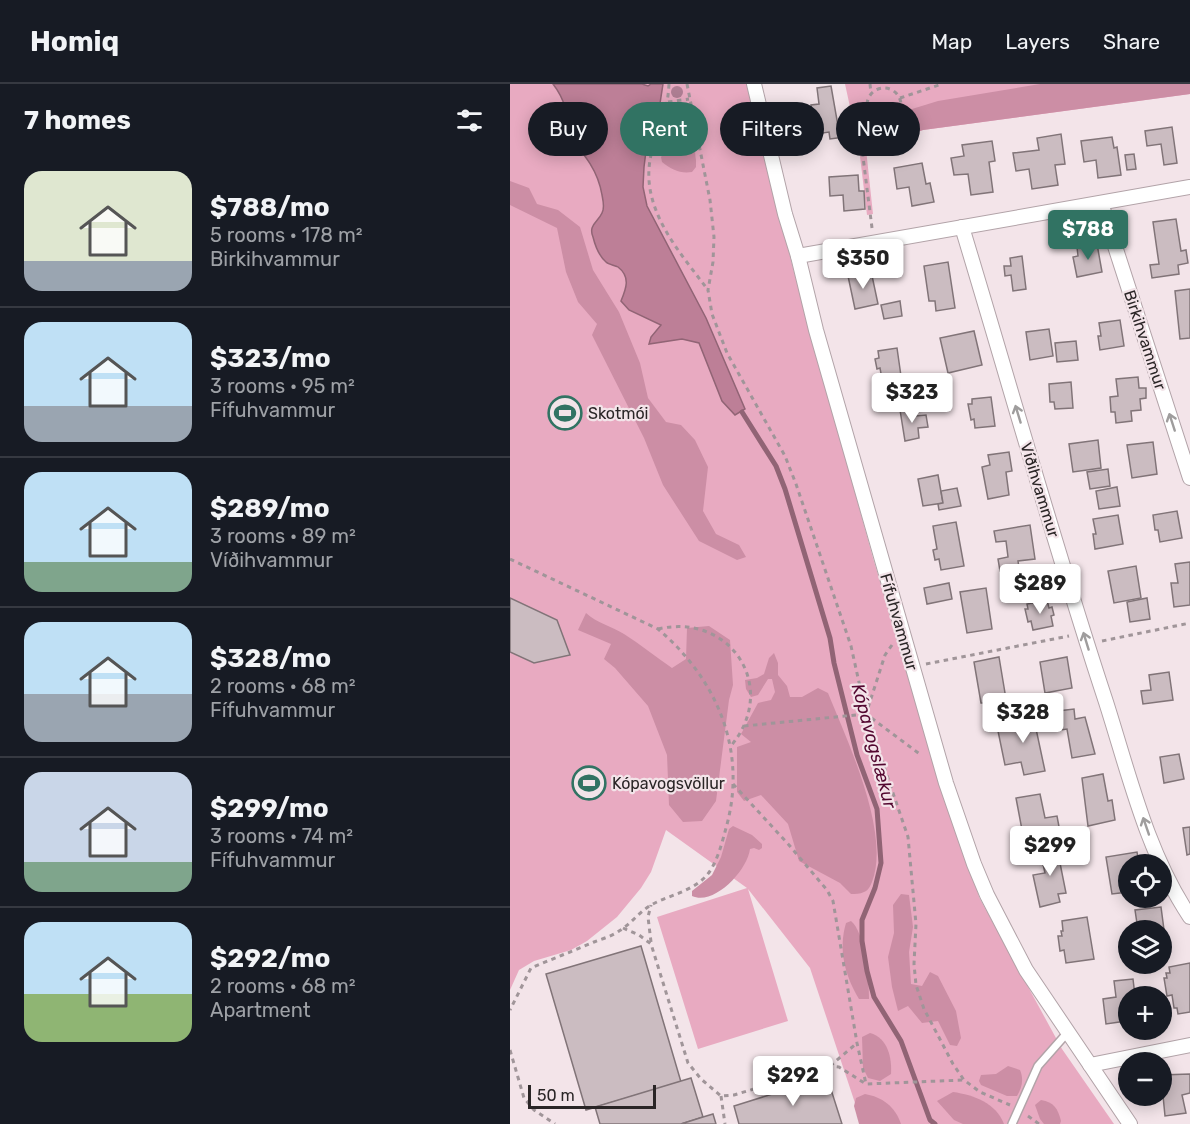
<!DOCTYPE html>
<meta charset="utf-8">
<style>
:root{--surface:#171b24;--page:#242831;--text:#f1f3f6;--muted:#9ea1a6;--line:#363941;--accent:#317363}
body{margin:0;font-family:Rubik,sans-serif;background:var(--page);color:var(--text);height:100vh;display:flex;flex-direction:column;font-size:22px;white-space:nowrap}
*{box-sizing:border-box;margin:0}
p{font-size:20px;color:var(--muted)}
.icon{flex:none;width:33px;height:33px;fill:none;stroke:currentColor;stroke-width:2;stroke-linecap:round;stroke-linejoin:round}
.map{position:relative;flex:1;overflow:hidden}
.details{display:flex;flex-direction:column;background:var(--surface);width:510px}
.details>*{flex:none}
.banner{position:absolute;left:18px;top:18px;width:570px;height:54px;display:flex;gap:12px}
.controls{position:absolute;left:608px;top:770px;display:grid;gap:12px}
.controls a{display:grid;place-items:center;width:54px;height:54px;border-radius:50%;background:var(--surface);box-shadow:0 3px 15px #0003;font-size:30px}
.scale{position:absolute;left:18px;bottom:15px;width:128px;box-sizing:border-box;padding-left:6px;border:3px solid #2a2526;border-top:0;font-size:16px;line-height:21px;white-space:nowrap;color:#2a2526;-webkit-text-stroke:4px #f3e4e9;paint-order:stroke}
.price{position:absolute;translate:-50% -51px;padding:0 14px;border-radius:6px;background:#fff;color:#222;font-size:20px;line-height:39px;filter:drop-shadow(0 2px 3px #0008)}
.price::after{content:'';position:absolute;left:50%;top:36px;width:18px;height:14px;margin-left:-9px;background:inherit;clip-path:polygon(0 0,100% 0,50% 100%)}
.price.current{background:var(--accent);color:#fff}
ul{padding:0;list-style:none}
li{display:flex;align-items:center;gap:18px;height:150px;padding:0 24px}
li+li{border-top:2px solid var(--line)}
li span{display:grid;place-items:center;flex:none;width:168px;height:120px;border-radius:18px;color:#555}
li>.icon{margin-inline-start:auto}
span .icon{width:72px;height:72px;fill:#fffc;stroke-width:1}
li b{font-size:26px}
h2{display:flex;justify-content:space-between;align-items:center;height:72px;padding:0 24px;font-size:26px}
.pill{padding:0 21px;border-radius:27px;background:var(--surface);box-shadow:0 3px 15px #0003;font-size:21px;line-height:54px}
.pill.current{background:var(--accent);color:#fff}
header{display:flex;align-items:center;gap:36px;box-sizing:border-box;height:84px;padding:0 30px;background:var(--surface);border-bottom:2px solid var(--line)}
header strong{font-size:28px}
nav{display:flex;gap:33px;margin-inline-start:auto;font-size:21px}
main{display:flex;flex:1;min-height:0}
.map>svg:first-child{display:block}
.green{fill:#e8aac1}
.forest{fill:#cc8ea5}
.water{fill:#bd7f97;stroke:#916475;stroke-width:1.5}
.lines{fill:none;stroke-linecap:round;stroke-linejoin:round}
.stream{stroke:#916475;stroke-width:5}
.building{fill:#cbbcc1;stroke:#817478;stroke-width:1.5}
.lane-casing{stroke:#b2a3a8;stroke-width:10}
.street-casing{stroke:#b2a3a8;stroke-width:16}
.path{stroke:#a09599;stroke-width:3;stroke-dasharray:4.5 4.5;stroke-linecap:butt}
.lane{stroke:#fff;stroke-width:7}
.street{stroke:#fff;stroke-width:14}
.tree{fill:#ae7e93}
.oneway{stroke:#9f9d9d}
.labels{text-anchor:middle;dominant-baseline:central;stroke-width:4.5;stroke-linejoin:round;paint-order:stroke}
.street-label{font-size:16px;fill:#2a2526;stroke:#f3e4e9}
.poi-label{font-size:16px;fill:#2a2526;stroke:#f3e4e9;text-anchor:start}
.water-label{font-size:18px;font-style:italic;fill:#530730;stroke:#f3e4e9}
</style>
<header>
<strong>Homiq</strong>
<nav><a>Map</a><a>Layers</a><a>Share</a></nav>
</header>
<main>
<section class="details">
<h2>7 homes<svg class="icon" aria-label="filters" viewBox="0 0 24 24"><path d="M4 7h16M4 17h16"/><circle cx="9" cy="7" r="2"/><circle cx="15" cy="17" r="2"/></svg></h2>
<ul>
<li><span style="background:linear-gradient(#dfe7d0 75%,#9aa5b1 0)"><svg class="icon" aria-label="home" viewBox="0 0 24 24"><path d="M3 11l9-7 9 7M6 9v11h12V9"/></svg></span><div><b>$788/mo</b><p>5 rooms · 178 m²</p><p>Birkihvammur</p></div></li>
<li><span style="background:linear-gradient(#bfe0f5 70%,#9aa5b1 0)"><svg class="icon" aria-label="home" viewBox="0 0 24 24"><path d="M3 11l9-7 9 7M6 9v11h12V9"/></svg></span><div><b>$323/mo</b><p>3 rooms · 95 m²</p><p>Fífuhvammur</p></div></li>
<li><span style="background:linear-gradient(#bfe0f5 75%,#7fa58c 0)"><svg class="icon" aria-label="home" viewBox="0 0 24 24"><path d="M3 11l9-7 9 7M6 9v11h12V9"/></svg></span><div><b>$289/mo</b><p>3 rooms · 89 m²</p><p>Víðihvammur</p></div></li>
<li><span style="background:linear-gradient(#bfe0f5 60%,#9aa5b1 0)"><svg class="icon" aria-label="home" viewBox="0 0 24 24"><path d="M3 11l9-7 9 7M6 9v11h12V9"/></svg></span><div><b>$328/mo</b><p>2 rooms · 68 m²</p><p>Fífuhvammur</p></div></li>
<li><span style="background:linear-gradient(#c9d6e8 75%,#7fa58c 0)"><svg class="icon" aria-label="home" viewBox="0 0 24 24"><path d="M3 11l9-7 9 7M6 9v11h12V9"/></svg></span><div><b>$299/mo</b><p>3 rooms · 74 m²</p><p>Fífuhvammur</p></div></li>
<li><span style="background:linear-gradient(#bfe0f5 60%,#8fb573 0)"><svg class="icon" aria-label="home" viewBox="0 0 24 24"><path d="M3 11l9-7 9 7M6 9v11h12V9"/></svg></span><div><b>$292/mo</b><p>2 rooms · 68 m²</p><p>Apartment</p></div></li>
</ul>
</section>
<div class="map">
<svg width="680" height="1040" viewBox="0 0 680 1040">
<rect width="100%" height="100%" fill="#f3e4e9"/>
<g class="green">
<path d="M0 0H237L284 188 363 474 438 724 470 815 552 965 604 1040H352L300 884 238 805 278 937 188 965 147 833 237 804 156 746 141 788 131 804 107 833 77 857 61 866 24 877 9 886 0 906Z"/>
<path d="M335 0H680V10L413 46 356 65 363 130 357 131 349 64Z"/>
</g>
<g class="forest">
<path d="M530 0H680V10L413 46 367 61 363 52 366 44H377L386 42 402 25 428 17Z"/>
<path d="M173 23C184 34 184 60 186 76V83L182 88C170 90 161 85 152 78L151 73 156 66 163 64C172 46 151 48 165 24Z"/>
<path d="M0 97 19 104 27 120 48 126 70 143 83 186 109 228 130 279 138 314 156 338 171 341 185 356 198 383 193 427 206 450 229 461 236 473 227 476 189 457 153 401 134 354 82 251 87 240 68 218 56 188 47 144 0 121Z"/>
<path d="M76 529C87 539 101 542 114 550 130 560 146 573 162 584L176 575 177 544 199 542 220 556 223 601 219 616 206 717 192 737 173 738 159 721 157 671 138 622 105 584 94 575 101 560 68 546Z"/>
<path d="M264 569 268 579V591L277 602 280 613H292L308 604 318 609C337 656 381 749 362 798 360 802 359 806 354 808 350 810 345 810 341 810L330 799 289 777 278 740 251 711 234 717 227 708V663L241 658 231 650 248 619 261 616 265 608 262 595H258L248 611 241 613 236 605 235 596 247 594 254 590 259 574Z"/>
<path d="M223 742 242 751 252 760V764L249 766 244 764 240 765C237 787 204 822 182 812V807L202 791 211 773 219 745Z"/>
<path d="M391 810 399 811 403 843 399 868 401 900 412 902 420 888 428 892 446 927 451 954 447 962 440 961 428 937 412 939 398 922 388 927 382 903 378 873 384 849 383 821Z"/>
<path d="M341 837C355 848 359 897 359 915H349C335 892 328 866 336 839Z"/>
<path d="M360 949C378 954 382 974 381 990L370 997 358 994 353 984 352 953Z"/>
<path d="M498 982 510 986C514 995 512 1004 507 1012H497L471 1001 469 997 471 991 486 990Z"/>
<path d="M443 1008C464 1011 486 1019 494 1040H453L444 1036 427 1017Z"/>
<path d="M355 1010C372 1013 385 1022 391 1040H349L344 1022 346 1014Z"/>
<path d="M531 1016C544 1018 548 1025 551 1037L550 1040H534L530 1035 525 1021Z"/>
</g>
<path class="water" d="M43 0H132L138 2 141 0H153L148 32 137 59 134 83 133 103 137 122 196 234 235 325 225 331 212 317 189 259 172 255 139 260 141 253 151 241 119 226 111 217C116 205 121 193 108 183 105 181 99 181 96 178 89 172 85 161 83 153 78 141 88 138 92 129 95 124 93 116 92 111 88 86 74 70 58 51 60 33 54 14 43 0Z"/>
<g class="lines">
<path class="stream" d="M232 328 266 382 275 405 320 554 324 579 347 671 367 725 371 779 365 804 352 836V857L357 887 364 913 391 957 420 1036 425 1040"/>
</g>
<g class="building">
<path d="M321 2 328 42 340 40 342 52 320 55 319 48 306 50 301 21 309 20 307 4Z"/>
<path d="M662 43 667 79 654 81 651 60 637 62 635 47Z"/>
<path d="M551 50 555 80 545 81 548 101 522 105 519 85 506 87 503 69 529 66 527 54Z"/>
<path d="M602 53 604 64 607 63 611 91 588 94 586 76 574 78 571 57Z"/>
<path d="M482 57 485 77 479 78 483 108 461 111 458 90 444 91 441 74 454 72 452 61Z"/>
<path d="M624 70 626 85 617 86 615 71Z"/>
<path d="M412 79 416 100 420 99 424 118 402 122 399 103 387 105 384 84Z"/>
<path d="M348 91 349 107H354L355 125 334 127 333 111 320 112 319 93Z"/>
<path d="M666 135 671 167 676 166 678 179 668 181 669 190 642 194 640 181 649 180 643 138Z"/>
<path d="M587 160 592 188 567 193 563 173 568 172 567 163Z"/>
<path d="M512 172 516 205 503 207 501 191 495 192 494 182H501L500 174Z"/>
<path d="M438 178 445 224 426 227 425 217H419L414 182Z"/>
<path d="M361 187 368 220 345 225 338 192Z"/>
<path d="M680 205V254L670 255 665 207Z"/>
<path d="M390 217 392 232 374 235 371 221Z"/>
<path d="M610 236 614 262 590 266 588 252H591L589 239Z"/>
<path d="M539 245 543 272 520 276 516 248Z"/>
<path d="M464 247 472 281 438 289 430 254Z"/>
<path d="M566 257 568 276 547 278 545 259Z"/>
<path d="M387 264 391 292 372 295 370 284 367 285 365 275 369 274 368 267Z"/>
<path d="M628 293 629 304H636V314L630 315 631 326 621 327 622 337 606 339 605 328H601L600 313 608 312 606 295Z"/>
<path d="M413 295 416 318 398 321 395 297Z"/>
<path d="M561 298 563 324 545 325 544 318H540L539 300Z"/>
<path d="M481 313 485 342 465 344 464 335 461 336 458 320H462V315Z"/>
<path d="M405 324 406 332 416 331 418 343 408 344 409 354 395 357 390 326Z"/>
<path d="M588 356 591 384 563 388 559 360Z"/>
<path d="M643 358 647 390 622 394 617 361Z"/>
<path d="M499 368 502 387 496 388 499 411 478 415 472 383 480 381 478 371Z"/>
<path d="M598 385 600 402 580 405 577 388Z"/>
<path d="M428 391 433 419 413 422 408 395Z"/>
<path d="M607 403 610 422 589 425 586 407Z"/>
<path d="M447 404 451 422 429 426 428 420 433 419 431 407Z"/>
<path d="M667 427 672 454 650 458 648 446H645L643 431Z"/>
<path d="M608 431 613 460 585 465 583 450H586L583 435Z"/>
<path d="M446 438 454 482 431 486 429 475 425 476 423 466 427 465 423 442Z"/>
<path d="M520 441 525 475 508 477 509 484 490 487 488 475 498 473 496 457 486 458 484 447Z"/>
<path d="M680 478V521L664 523 661 499H668L665 480Z"/>
<path d="M626 482 631 514 604 519 598 487Z"/>
<path d="M439 499 442 515 417 520 414 504Z"/>
<path d="M476 504 482 545 457 549 450 508Z"/>
<path d="M0 514 47 536 60 571 24 579 0 568Z"/>
<path d="M637 514 640 535 620 538 617 518Z"/>
<path d="M537 516 539 524 542 523 544 531 541 532 543 542 523 546 521 537 518 538 515 525H518L517 520Z"/>
<path d="M489 573 497 621 477 624 476 619H471L464 578Z"/>
<path d="M557 573 562 604 535 609 530 578Z"/>
<path d="M659 588 663 616 633 620 631 607 641 606 639 591Z"/>
<path d="M564 625 565 635 575 633 585 670 562 674 557 645 551 646 548 627Z"/>
<path d="M522 626 535 687 514 691 511 678 495 681 488 647 506 643 503 630Z"/>
<path d="M669 670 674 695 654 699 650 673Z"/>
<path d="M593 690 598 717 602 716 605 736 578 742 572 694Z"/>
<path d="M530 710 535 734 547 732 550 748 524 752 523 744 512 746 506 714Z"/>
<path d="M680 743V770L677 771 673 744Z"/>
<path d="M546 759 556 809 548 810 550 818 530 823 523 791 535 789 529 762Z"/>
<path d="M627 768 629 780H618V808L602 810 596 773Z"/>
<path d="M651 823 656 861 651 862V846H628L625 826Z"/>
<path d="M577 833 584 875 556 879 554 866 550 867 548 852H552L551 847H553L552 837Z"/>
<path d="M131 862 171 998 76 1026 36 890Z"/>
<path d="M680 879V928L668 930 667 924H664L662 911 657 912 654 894H657L656 889H660L659 883Z"/>
<path d="M623 895 625 912H618V927H615L616 937 596 940 593 915 606 913 604 897Z"/>
<path d="M680 990V1009L672 1011 676 1029 655 1032 651 991Z"/>
<path d="M317 993 332 1040H229L224 1022Z"/>
<path d="M181 994 193 1033 171 1040H90L85 1023Z"/>
<path d="M203 1030 206 1040H171L193 1033Z"/>
</g>
<g class="lines">
<g class="lane-casing">
<path id="lane" d="M502 1040 528 982 558 948"/>
</g>
<g class="street-casing">
<g id="street">
<path d="M244 0 275 130 288 172 306 246 436 699 464 780 477 811 516 886 620 1040"/>
<path d="M591 119 680 394"/>
<path d="M452 143C500 301 544 461 596 618 619 690 637 769 680 833"/>
<path d="M288 172 680 103"/>
<path d="M580 981 680 961"/>
</g>
</g>
<g class="path">
<path d="M159 0C158 17 155 33 149 49 147 57 143 64 141 71 129 124 169 167 198 206"/>
<path d="M177 0 200 116 204 153 203 178 198 206 202 230 217 269 275 372 286 400 341 562 356 630 398 753 406 840 404 880 406 901 414 925 443 980 454 996 470 1008 500 1021"/>
<path d="M360 0 361 9"/>
<circle cx="374" cy="21" r="17"/>
<path d="M390 14 432 0"/>
<path d="M158 18 179 15"/>
<path d="M362 144 352 65 363 34"/>
<path d="M0 475 148 545C207 595 238 667 216 744 212 759 207 779 197 791 182 808 159 811 141 821 129 828 121 840 109 847 102 852 92 855 84 858 63 867 42 875 21 884L0 926"/>
<path d="M148 545C222 528 270 605 220 663"/>
<path d="M592 557 680 539"/>
<path d="M382 561 375 571 356 630 411 671"/>
<path d="M416 580 559 552"/>
<path d="M234 642 356 630"/>
<path d="M223 700 279 761 317 806 323 817 347 959 356 1000"/>
<path d="M113 844 129 851 141 860 178 979 191 995 211 1012 224 1011 320 982 329 983 356 1000 454 996"/>
<path d="M141 858 138 833 141 821"/>
<path d="M0 966 14 1014 24 1026 45 1040"/>
<path d="M320 982 347 959"/>
<path d="M211 1012 215 1040"/>
<path d="M518 1032 529 1040"/>
</g>
<use href="#lane" class="lane"/>
<use href="#street" class="street"/>
</g>
<circle class="tree" cx="167" cy="8" r="6"/>
<defs><path id="oneway-shaft" d="M-6 0H5M1.5-3L5.5 0L1.5 3" fill="none" stroke-width="1.6" stroke-linecap="round" stroke-linejoin="round" transform="scale(1.5)"/></defs>
<g class="oneway">
<use href="#oneway-shaft" transform="translate(508 330) rotate(-107)"/>
<use href="#oneway-shaft" transform="translate(662 338) rotate(-108)"/>
<use href="#oneway-shaft" transform="translate(576 557) rotate(-107)"/>
<use href="#oneway-shaft" transform="translate(636 742) rotate(-109)"/>
</g>
<defs>
<g id="stadium-ring" transform="scale(1.725)"><circle r="9.5" fill="#f3e4e9" stroke="#317363" stroke-width="1.5"/><path d="M0-5a6.5 5 0 1 0 0 10a6.5 5 0 1 0 0-10ZM-3.5-1.8h7v3.6h-7Z" fill="#317363"/></g>
</defs>
<g fill-rule="evenodd">
<use href="#stadium-ring" x="55" y="329"/>
<use href="#stadium-ring" x="79" y="699"/>
</g>
<g class="labels">
<g class="street-label">
<text transform="translate(635 256) rotate(72)">Birkihvammur</text>
<text transform="translate(530 406) rotate(73)">Víðihvammur</text>
<text transform="translate(389 538) rotate(74)">Fífuhvammur</text>
</g>
<g class="poi-label">
<text x="78" y="329">Skotmói</text>
<text x="102" y="699">Kópavogsvöllur</text>
</g>
<g class="water-label">
<text transform="translate(364 662) rotate(75)">Kópavogslækur</text>
</g>
</g>
</svg>
<div class="controls">
<a><svg class="icon" aria-label="locate" viewBox="0 0 24 24"><circle cx="12" cy="12" r="6"/><path d="M12 2v4M12 18v4M2 12h4M18 12h4"/></svg></a>
<a><svg class="icon" aria-label="layers" viewBox="0 0 24 24"><path d="M12 4l9 5-9 5-9-5zM3 14l9 5 9-5"/></svg></a>
<a>+</a>
<a>−</a>
</div>
<div class="scale">50 m</div>
<b class="price current" style="left:578px;top:177px">$788</b>
<b class="price" style="left:353px;top:206px">$350</b>
<b class="price" style="left:402px;top:340px">$323</b>
<b class="price" style="left:530px;top:531px">$289</b>
<b class="price" style="left:513px;top:660px">$328</b>
<b class="price" style="left:540px;top:793px">$299</b>
<b class="price" style="left:283px;top:1023px">$292</b>
<div class="banner">
<a class="pill">Buy</a>
<a class="pill current">Rent</a>
<a class="pill">Filters</a>
<a class="pill">New</a>
</div>
</div>
</main>
